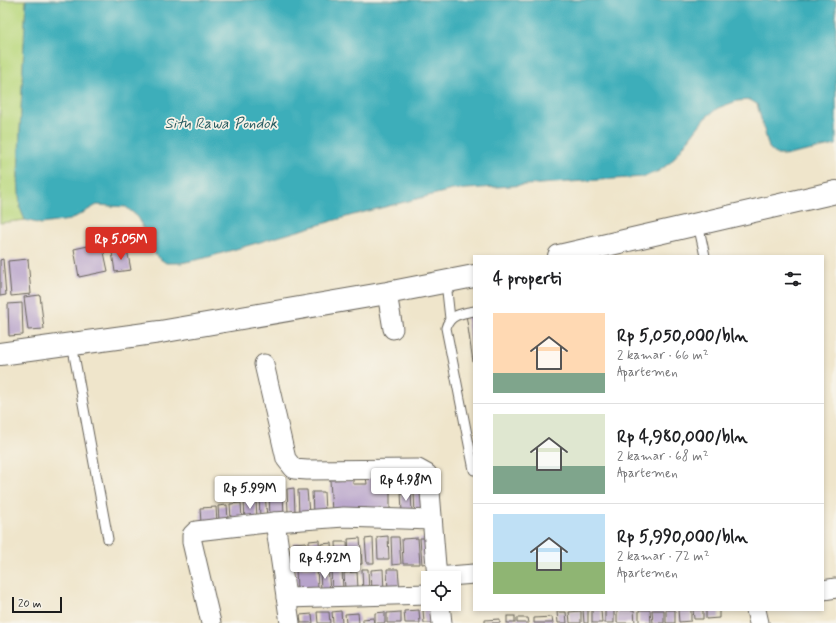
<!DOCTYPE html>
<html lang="id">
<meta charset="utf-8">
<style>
:root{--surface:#fff;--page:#f2f2f2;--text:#202124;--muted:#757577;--line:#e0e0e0;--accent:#d93025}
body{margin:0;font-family:Mynerve,sans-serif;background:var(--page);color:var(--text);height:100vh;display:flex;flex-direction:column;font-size:15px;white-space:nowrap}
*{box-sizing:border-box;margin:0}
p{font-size:13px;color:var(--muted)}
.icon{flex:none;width:22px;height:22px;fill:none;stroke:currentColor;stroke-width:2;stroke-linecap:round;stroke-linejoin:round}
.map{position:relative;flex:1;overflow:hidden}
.sheet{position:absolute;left:473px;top:255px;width:351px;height:356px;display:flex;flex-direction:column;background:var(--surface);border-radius:0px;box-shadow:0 2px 6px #0003}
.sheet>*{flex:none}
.buttons{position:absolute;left:421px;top:571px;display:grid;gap:8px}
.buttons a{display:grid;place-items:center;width:40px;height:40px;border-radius:0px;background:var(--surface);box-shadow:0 2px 6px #0003;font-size:20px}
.scale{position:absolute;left:12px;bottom:10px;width:50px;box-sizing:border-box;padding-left:4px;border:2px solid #1c1c1c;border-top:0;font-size:11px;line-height:14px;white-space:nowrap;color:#1c1c1c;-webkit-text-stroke:3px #f7f3e8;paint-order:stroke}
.price{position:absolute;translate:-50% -34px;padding:0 9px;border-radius:4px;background:#fff;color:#222;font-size:13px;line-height:26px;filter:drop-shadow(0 1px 2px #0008)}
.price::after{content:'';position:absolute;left:50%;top:24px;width:12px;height:9px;margin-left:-6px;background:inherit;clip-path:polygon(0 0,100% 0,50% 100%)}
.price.on{background:var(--accent);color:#fff}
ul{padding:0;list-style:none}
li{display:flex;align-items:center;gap:12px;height:100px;padding:0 20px}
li+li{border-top:1px solid var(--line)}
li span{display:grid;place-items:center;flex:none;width:112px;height:80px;border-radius:0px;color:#555}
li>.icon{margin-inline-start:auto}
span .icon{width:48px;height:48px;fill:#fffc;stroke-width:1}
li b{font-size:17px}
h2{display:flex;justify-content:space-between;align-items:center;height:48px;padding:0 20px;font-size:17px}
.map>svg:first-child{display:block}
.green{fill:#bad87e;stroke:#6b7a4d}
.water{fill:#3eaeba;stroke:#2d656b}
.building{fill:#b7a3cb}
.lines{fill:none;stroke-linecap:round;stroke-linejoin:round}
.service-casing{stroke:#666259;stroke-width:11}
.minor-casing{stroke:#666259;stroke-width:21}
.tertiary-casing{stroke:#666259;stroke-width:24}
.service{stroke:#fff;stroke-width:9}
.minor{stroke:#fff;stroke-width:19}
.tertiary{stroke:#fff;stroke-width:22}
.labels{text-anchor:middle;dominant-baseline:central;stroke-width:3.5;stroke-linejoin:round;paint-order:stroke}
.water-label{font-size:15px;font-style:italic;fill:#2b5e63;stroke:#f7f3e8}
</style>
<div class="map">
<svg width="836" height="623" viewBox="0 0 836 623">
<rect width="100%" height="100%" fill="#f7f3e8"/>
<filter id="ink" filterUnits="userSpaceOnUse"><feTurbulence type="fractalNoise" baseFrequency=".025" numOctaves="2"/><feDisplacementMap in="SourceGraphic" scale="8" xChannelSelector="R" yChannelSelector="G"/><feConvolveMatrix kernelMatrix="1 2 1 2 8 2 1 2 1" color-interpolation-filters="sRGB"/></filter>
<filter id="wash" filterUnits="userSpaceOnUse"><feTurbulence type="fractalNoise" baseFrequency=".012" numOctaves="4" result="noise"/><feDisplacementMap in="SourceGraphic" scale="16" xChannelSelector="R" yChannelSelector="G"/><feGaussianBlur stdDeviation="0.9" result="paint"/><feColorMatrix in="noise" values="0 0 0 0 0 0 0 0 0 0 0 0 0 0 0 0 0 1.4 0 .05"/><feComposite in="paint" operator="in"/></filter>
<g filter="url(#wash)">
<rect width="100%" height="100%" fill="#efe5cb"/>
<path class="green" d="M0 0H26L18 176 20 208 25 220 0 223Z"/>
<path class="water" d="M26 0H836V145L788 155H777L769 148 757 104 750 100 737 101 718 108 705 118 671 162 659 171 643 177 452 190 353 215 205 258 181 263H166L156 256 138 217 126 207 97 205 70 220 41 224 25 220 20 208 18 176Z"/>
<g id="blocks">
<g class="building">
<path d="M102 243 108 271 79 277 74 249Z"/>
<path d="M127 249 131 270 115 272 112 252Z"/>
<path d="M3 259 6 295 0 296V260Z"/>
<path d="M28 259 31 294 11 296 8 261Z"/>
<path d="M40 295 44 329 28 330 24 297Z"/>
<path d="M22 303 23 335 9 336 8 304Z"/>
<path d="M474 313V362H473L466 314Z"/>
<path d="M366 477H375V479H390V512L367 513V508H354L332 512 330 480 353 479V484H367Z"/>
<path d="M294 488 295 512H288L287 489Z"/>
<path d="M298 490H307L309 513 299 514Z"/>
<path d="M312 492H324L325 512 313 513Z"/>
<path d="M401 492H411L412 512 402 513Z"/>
<path d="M428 492 429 514 415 515 414 493Z"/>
<path d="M265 494 267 517H260L259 495Z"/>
<path d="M283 494 284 515 270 516 269 495Z"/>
<path d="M256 500 257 519 245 520 244 501Z"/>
<path d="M241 503 242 518 231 519 230 504Z"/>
<path d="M227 505 228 519 219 520 218 506Z"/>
<path d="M216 507 217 522 201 523 200 508Z"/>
<path d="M388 536 389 559H378L377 537Z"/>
<path d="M391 537H399L401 564 392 565Z"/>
<path d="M360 538 362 564 350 565 348 539Z"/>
<path d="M373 538 374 563H367L365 539Z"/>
<path d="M418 538 420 564H403L402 539Z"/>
<path d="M420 538H427L429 563 422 564Z"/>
<path d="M319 540 320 563 310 564 309 541Z"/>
<path d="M306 542 308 565H295L293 543Z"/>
<path d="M336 542H347L348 566H337Z"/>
<path d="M332 543 333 563H322L321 544Z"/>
<path d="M317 567 318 588 297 590 296 568Z"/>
<path d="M328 567 330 591 321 592 320 568Z"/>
<path d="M331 568H342L343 591 332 592Z"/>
<path d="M362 569H368L369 593H363Z"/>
<path d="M383 569 384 592H372L371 570Z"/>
<path d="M387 569H398L400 592H388Z"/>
<path d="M357 572 358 588 345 589 344 573Z"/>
<path d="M436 609 437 623H424L423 610Z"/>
<path d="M419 610 420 623H405L404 611Z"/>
<path d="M583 610H588V623H584Z"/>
<path d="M592 610H601L602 623H592Z"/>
<rect x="605" y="610" width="9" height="13"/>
<path d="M617 610H634L635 623H617Z"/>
<path d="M639 610H650L651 623H639Z"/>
<path d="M652 610H664V623H653Z"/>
<rect x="666" y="610" width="9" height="13"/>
<path d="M678 610H691V621L679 622Z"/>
<path d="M693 610H703V619H694Z"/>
<path d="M706 610H719V618L706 619Z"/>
<path d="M341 611 342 623H333L332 612Z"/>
<path d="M581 611V623H570L569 612Z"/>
<path d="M317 612H329L330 623H318Z"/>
<path d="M385 612V623H375V613Z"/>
<path d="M401 612V623H387V613Z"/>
<path d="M557 612H566L567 623H558Z"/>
<path d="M358 613 359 623H346L345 614Z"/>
<path d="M312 614 313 623H301L300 615Z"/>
<rect x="507" y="616" width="8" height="7"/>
<path d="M552 617 553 623H534V618Z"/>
<path d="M373 618 374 623H363V619Z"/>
<path d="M517 618H528L529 623H517Z"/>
<path d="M500 619V623H485V620Z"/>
</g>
</g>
</g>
<g filter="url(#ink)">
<use href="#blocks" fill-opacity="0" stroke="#666259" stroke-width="1"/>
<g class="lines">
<g class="service-casing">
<g id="service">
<path d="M698 224 705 256"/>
<path d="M446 282 450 319"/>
<path d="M474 311C462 313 449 315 446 328L474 470"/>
<path d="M72 344 108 539"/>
</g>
</g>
<g class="minor-casing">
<g id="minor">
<path d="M387 293 393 329"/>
<path d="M264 364 286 459 294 469 307 470 418 469 427 474 429 479 437 578"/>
<path d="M275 522 290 623"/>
<path d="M437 577 474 574"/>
<path d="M823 590 836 588"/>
<path d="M286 598 428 594"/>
<path d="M440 604 442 623"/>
<path d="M756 610 759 623"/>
<path d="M211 623 192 542V535L196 531 275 522 344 517 432 520"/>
</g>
</g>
<g class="tertiary-casing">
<g id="tertiary">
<path d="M559 256 836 192"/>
<path d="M0 354 160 332 387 293 474 276"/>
</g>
</g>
<use href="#service" class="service"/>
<use href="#minor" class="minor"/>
<use href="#tertiary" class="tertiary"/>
</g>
</g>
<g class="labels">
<g class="water-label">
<text x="221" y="124">Situ Rawa Pondok</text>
</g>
</g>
</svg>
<div class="buttons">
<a><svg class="icon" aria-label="locate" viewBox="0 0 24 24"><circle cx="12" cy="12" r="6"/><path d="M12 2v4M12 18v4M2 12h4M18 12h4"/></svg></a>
</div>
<div class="scale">20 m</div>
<b class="price on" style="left:121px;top:261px">Rp 5.05M</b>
<b class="price" style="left:406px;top:502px">Rp 4.98M</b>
<b class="price" style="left:250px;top:510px">Rp 5.99M</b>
<b class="price" style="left:325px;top:580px">Rp 4.92M</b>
<section class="sheet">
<h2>4 properti<svg class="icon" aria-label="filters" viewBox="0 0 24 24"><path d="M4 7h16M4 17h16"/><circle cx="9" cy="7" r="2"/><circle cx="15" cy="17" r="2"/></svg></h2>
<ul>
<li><span style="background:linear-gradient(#ffd9b3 75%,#7fa58c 0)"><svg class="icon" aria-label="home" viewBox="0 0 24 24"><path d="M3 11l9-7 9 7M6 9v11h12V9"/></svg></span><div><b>Rp 5,050,000/bln</b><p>2 kamar · 66 m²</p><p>Apartemen</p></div></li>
<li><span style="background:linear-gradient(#dfe7d0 65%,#7fa58c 0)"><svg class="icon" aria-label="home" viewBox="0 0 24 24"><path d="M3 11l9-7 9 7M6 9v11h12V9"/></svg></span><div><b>Rp 4,980,000/bln</b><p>2 kamar · 68 m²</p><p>Apartemen</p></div></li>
<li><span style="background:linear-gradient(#bfe0f5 60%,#8fb573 0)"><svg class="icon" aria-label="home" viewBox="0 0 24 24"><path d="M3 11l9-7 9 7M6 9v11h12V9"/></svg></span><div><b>Rp 5,990,000/bln</b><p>2 kamar · 72 m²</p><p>Apartemen</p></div></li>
</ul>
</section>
</div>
